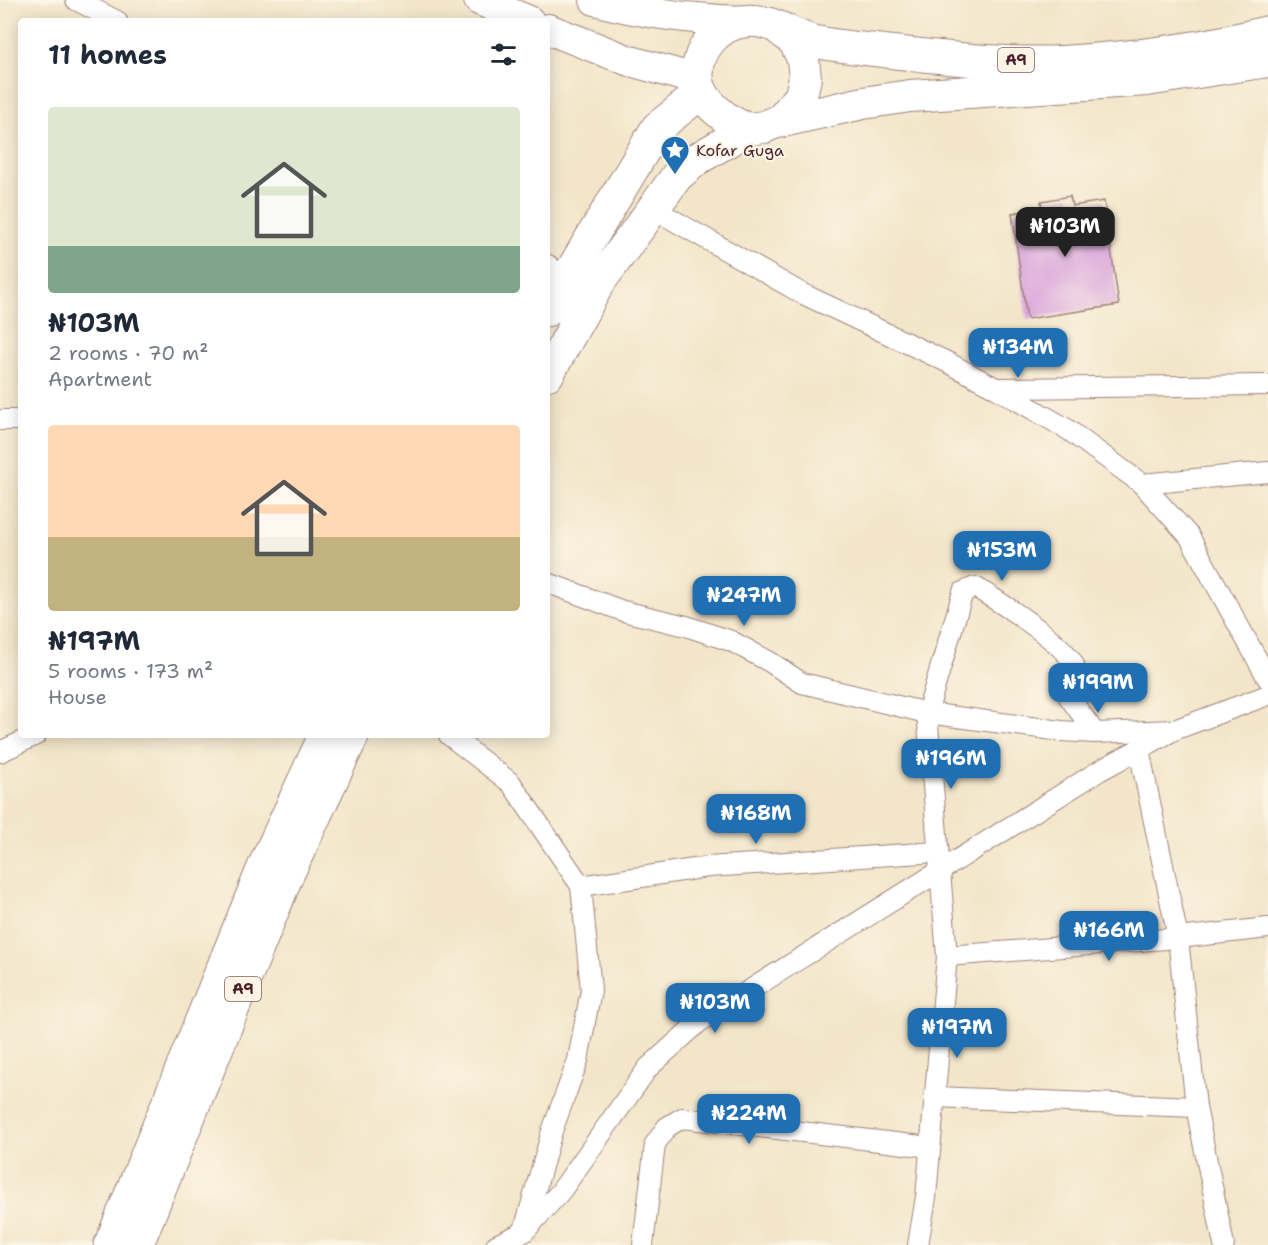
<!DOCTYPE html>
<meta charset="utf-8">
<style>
:root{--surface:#fff;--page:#f2f2f3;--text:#1f2937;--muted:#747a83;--accent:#1f6fb2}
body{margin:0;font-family:"Shantell Sans",sans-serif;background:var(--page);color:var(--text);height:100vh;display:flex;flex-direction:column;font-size:22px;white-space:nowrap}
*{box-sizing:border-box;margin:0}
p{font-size:20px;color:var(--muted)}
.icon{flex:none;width:33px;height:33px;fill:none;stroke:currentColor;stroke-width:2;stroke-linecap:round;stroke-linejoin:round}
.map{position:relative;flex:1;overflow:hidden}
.drawer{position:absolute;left:18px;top:18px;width:532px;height:720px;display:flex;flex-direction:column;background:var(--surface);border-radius:6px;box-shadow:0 3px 15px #0003}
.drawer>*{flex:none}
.price{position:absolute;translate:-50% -51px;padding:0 14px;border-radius:12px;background:var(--accent);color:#fff;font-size:20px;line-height:39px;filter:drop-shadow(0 2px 3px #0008)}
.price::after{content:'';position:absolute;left:50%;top:36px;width:18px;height:14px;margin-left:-9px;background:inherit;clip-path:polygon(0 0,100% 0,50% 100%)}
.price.current{background:#222;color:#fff}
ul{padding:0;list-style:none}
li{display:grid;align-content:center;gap:12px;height:318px;padding:0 30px}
li span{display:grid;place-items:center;height:186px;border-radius:6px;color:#555}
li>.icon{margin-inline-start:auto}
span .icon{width:108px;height:108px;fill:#fffc;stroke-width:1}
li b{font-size:26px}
h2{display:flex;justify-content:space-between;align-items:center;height:72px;padding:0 30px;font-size:26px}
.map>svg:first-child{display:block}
.building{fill:#d79fdb}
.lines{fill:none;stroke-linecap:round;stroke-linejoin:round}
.minor-casing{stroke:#9e827a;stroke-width:22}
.primary-casing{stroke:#9e827a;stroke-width:32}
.trunk-casing{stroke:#9e827a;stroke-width:34}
.minor{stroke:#fff;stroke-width:20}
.primary{stroke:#fff;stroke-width:30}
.trunk{stroke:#fff;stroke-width:32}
.labels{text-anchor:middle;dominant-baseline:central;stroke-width:4.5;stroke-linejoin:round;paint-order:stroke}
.shield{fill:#fcf5e5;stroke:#7f5f63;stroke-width:1.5}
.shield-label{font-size:15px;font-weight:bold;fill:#4a1f2b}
.poi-label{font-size:16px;fill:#4a1f2b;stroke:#fcf5e5;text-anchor:start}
</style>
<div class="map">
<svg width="1268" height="1245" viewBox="0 0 1268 1245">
<rect width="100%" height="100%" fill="#fcf5e5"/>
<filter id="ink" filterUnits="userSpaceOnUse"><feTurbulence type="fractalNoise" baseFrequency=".0167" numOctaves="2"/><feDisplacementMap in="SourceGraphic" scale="12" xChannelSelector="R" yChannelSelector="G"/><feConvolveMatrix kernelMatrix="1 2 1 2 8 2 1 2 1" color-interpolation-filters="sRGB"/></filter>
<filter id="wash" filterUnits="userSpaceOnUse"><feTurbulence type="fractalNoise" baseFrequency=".008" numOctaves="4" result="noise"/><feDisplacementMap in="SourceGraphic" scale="24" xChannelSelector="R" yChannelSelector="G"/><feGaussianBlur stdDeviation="1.35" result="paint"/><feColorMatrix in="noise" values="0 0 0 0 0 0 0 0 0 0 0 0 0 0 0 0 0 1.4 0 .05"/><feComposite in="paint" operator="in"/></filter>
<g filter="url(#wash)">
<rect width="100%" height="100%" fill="#f2e5c9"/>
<g id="blocks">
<path class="building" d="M1070 196 1072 206 1104 201 1119 305 1027 319 1012 213 1042 209 1041 201Z"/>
</g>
</g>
<g filter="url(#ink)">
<use href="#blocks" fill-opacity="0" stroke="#9e827a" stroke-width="1.5"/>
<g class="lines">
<g class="minor-casing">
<g id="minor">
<path d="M76 0 117 21"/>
<path d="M652 208 801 293 945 361 996 388 1067 429 1142 484 1189 536 1268 679"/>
<path d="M548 265 567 280"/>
<path d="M998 388 1268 385"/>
<path d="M0 420H21"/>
<path d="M1142 484 1268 472"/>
<path d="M548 583 623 611 686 626 731 641 770 662 802 683 927 713 1061 731 1095 733 1174 730 1268 695"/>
<path d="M449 735 511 783 581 886 591 990 578 1060 552 1131 525 1227"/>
<path d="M1139 749 1178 938 1196 1107 1224 1245"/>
<path d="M0 752 36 735"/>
<path d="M581 886 708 867 937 852"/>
<path d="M947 956 1178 938 1268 928"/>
<path d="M934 1097 1196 1107"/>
<path d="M496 1245 524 1232 561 1191 648 1068 699 1022 1099 771 1174 730"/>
<path d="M643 1245 655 1144 667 1127 682 1118 930 1147"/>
<path d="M918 1245 926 1197 947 956 927 713 963 592 975 587C993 598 1076 649 1075 669L1065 678 1069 697 1095 733"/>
</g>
</g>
<g class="primary-casing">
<g id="primary">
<path d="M479 0 529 21"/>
<path d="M595 0C646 14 695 20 748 21"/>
<path d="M548 29 627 60 698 80"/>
</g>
</g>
<g class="trunk-casing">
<g id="trunk">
<path d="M774 123 863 103 910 96 1147 80 1268 61"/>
<path d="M748 129C729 123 701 102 698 81 694 51 718 23 747 21 770 19 791 35 812 41 829 45 848 47 866 49 926 56 1001 65 1061 62 1130 58 1202 49 1268 32"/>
<path d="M548 310 657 128 702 92"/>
<path d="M548 374 600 281 677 176 697 159 748 129 764 127 781 120 801 96 805 78 803 59 795 42 778 28"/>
<path d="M110 1245 264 866 325 735"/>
<path d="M137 1245 287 876 353 735"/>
</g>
</g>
<use href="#minor" class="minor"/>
<use href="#primary" class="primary"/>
<use href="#trunk" class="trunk"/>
</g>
</g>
<defs>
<g id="sight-pin" transform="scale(1.5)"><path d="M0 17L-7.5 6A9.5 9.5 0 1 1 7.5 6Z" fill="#1f6fb2" stroke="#fcf5e5"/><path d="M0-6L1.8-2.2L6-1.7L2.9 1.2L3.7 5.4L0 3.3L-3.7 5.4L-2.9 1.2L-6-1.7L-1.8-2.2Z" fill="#fff"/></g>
</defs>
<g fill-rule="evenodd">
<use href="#sight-pin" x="675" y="150"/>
</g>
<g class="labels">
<g class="shield">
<rect x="998" y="48" width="36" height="24" rx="4.5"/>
<rect x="225" y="977" width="36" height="24" rx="4.5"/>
</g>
<g class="shield-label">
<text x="1016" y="60">A9</text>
<text x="243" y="989">A9</text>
</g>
<g class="poi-label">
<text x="696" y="150">Kofar Guga</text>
</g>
</g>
</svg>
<b class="price current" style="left:1065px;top:258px">₦103M</b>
<b class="price" style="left:1018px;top:379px">₦134M</b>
<b class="price" style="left:1002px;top:582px">₦153M</b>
<b class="price" style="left:744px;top:627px">₦247M</b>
<b class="price" style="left:1098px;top:714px">₦199M</b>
<b class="price" style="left:951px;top:790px">₦196M</b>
<b class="price" style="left:756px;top:845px">₦168M</b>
<b class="price" style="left:1109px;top:962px">₦166M</b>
<b class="price" style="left:715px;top:1034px">₦103M</b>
<b class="price" style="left:957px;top:1059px">₦197M</b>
<b class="price" style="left:749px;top:1145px">₦224M</b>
<section class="drawer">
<h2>11 homes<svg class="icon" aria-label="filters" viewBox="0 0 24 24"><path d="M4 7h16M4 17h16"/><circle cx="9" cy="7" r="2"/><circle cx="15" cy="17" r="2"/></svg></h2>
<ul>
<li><span style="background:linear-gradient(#dfe7d0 75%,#7fa58c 0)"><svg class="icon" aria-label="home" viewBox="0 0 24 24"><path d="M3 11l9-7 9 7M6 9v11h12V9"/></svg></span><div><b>₦103M</b><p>2 rooms · 70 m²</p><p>Apartment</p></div></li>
<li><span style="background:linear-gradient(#ffd9b3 60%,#c2b280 0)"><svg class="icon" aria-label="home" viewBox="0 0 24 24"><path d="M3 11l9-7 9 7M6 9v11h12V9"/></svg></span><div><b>₦197M</b><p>5 rooms · 173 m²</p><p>House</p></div></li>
</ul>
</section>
</div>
